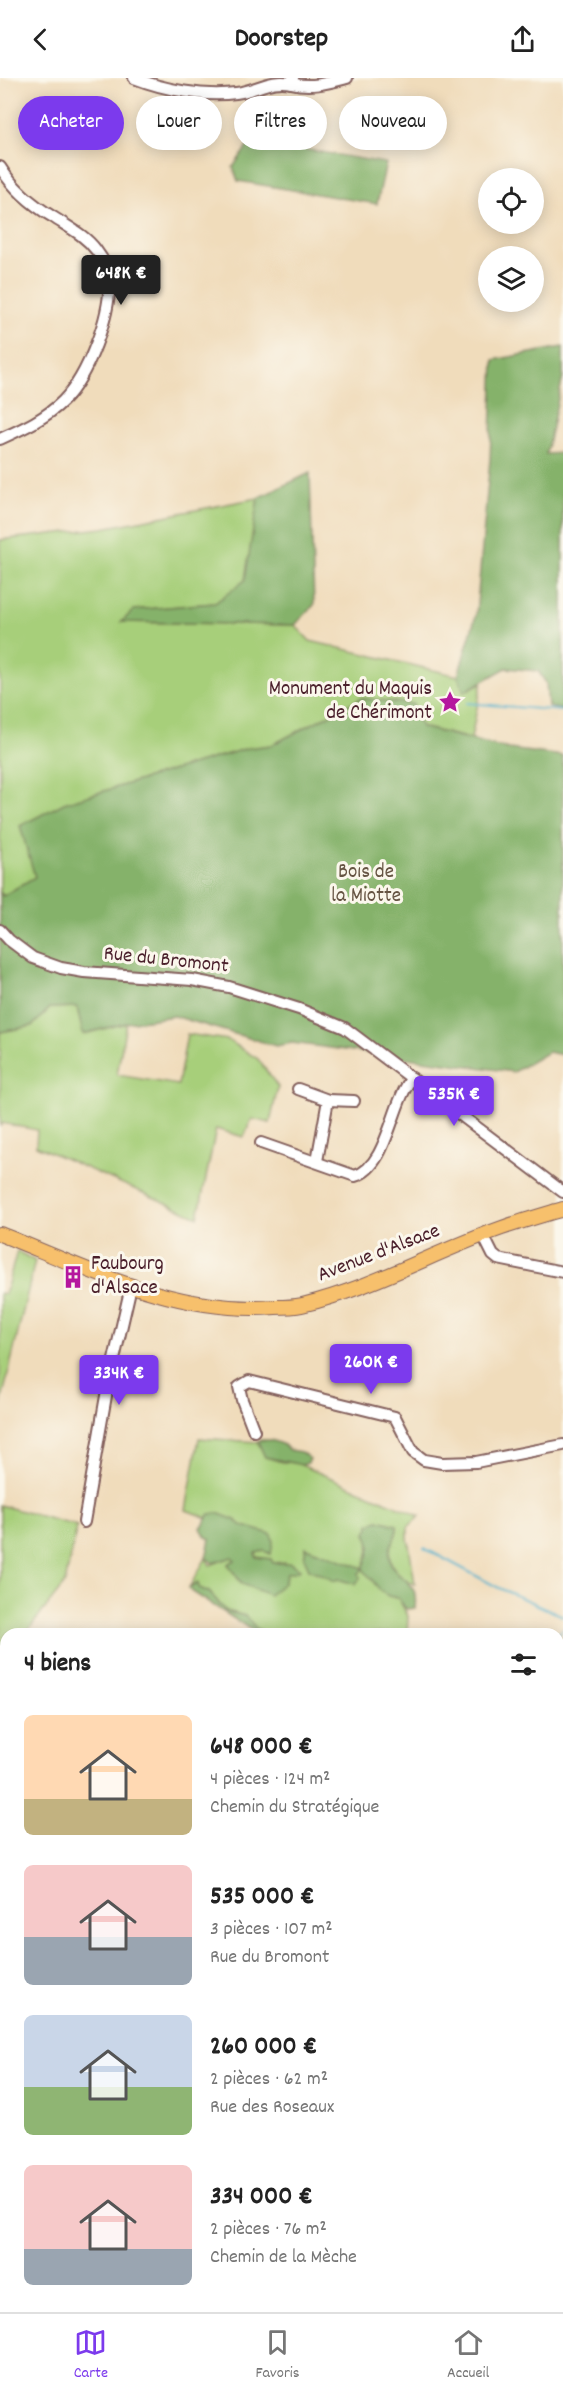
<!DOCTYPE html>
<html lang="fr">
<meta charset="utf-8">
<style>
:root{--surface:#fff;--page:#f6f6f6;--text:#222;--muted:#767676;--line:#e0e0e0;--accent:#7c3aed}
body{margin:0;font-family:Dekko,sans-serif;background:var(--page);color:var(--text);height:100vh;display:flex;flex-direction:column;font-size:22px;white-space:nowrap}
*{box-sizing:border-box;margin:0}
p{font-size:20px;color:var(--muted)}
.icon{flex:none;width:33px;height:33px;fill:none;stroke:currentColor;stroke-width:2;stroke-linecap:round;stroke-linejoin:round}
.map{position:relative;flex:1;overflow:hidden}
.panel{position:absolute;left:0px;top:1550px;width:564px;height:686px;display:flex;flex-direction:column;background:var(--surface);border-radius:18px 18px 0 0;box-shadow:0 3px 15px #0003}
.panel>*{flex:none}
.guide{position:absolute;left:18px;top:18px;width:528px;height:54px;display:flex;gap:12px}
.tools{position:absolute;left:478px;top:90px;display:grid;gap:12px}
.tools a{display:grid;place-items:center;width:66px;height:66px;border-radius:50%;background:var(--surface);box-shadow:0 3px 15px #0003;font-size:30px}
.price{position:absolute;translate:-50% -51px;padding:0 14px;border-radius:6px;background:var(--accent);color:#fff;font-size:20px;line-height:39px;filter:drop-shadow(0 2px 3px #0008)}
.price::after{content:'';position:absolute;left:50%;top:36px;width:18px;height:14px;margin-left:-9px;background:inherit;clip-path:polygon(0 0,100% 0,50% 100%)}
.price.on{background:#222;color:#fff}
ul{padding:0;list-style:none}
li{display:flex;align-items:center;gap:18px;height:150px;padding:0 24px}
li span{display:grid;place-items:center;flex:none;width:168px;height:120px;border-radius:9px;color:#555}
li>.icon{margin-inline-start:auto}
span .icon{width:72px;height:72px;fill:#fffc;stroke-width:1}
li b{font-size:26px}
h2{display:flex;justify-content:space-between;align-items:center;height:72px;padding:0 24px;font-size:26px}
.pill{padding:0 21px;border-radius:27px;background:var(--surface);box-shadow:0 3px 15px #0003;font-size:21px;line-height:54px}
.pill.on{background:var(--accent);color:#fff}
header{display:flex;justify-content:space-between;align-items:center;height:78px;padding:0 24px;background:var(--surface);font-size:27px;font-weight:700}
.dock{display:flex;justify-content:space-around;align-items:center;height:84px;border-top:2px solid var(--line);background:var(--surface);font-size:16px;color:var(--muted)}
.dock a{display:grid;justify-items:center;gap:3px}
.dock .on{color:var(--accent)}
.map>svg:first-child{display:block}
.green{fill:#a7cf7a;stroke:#787752;stroke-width:1.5;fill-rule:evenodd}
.forest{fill:#85b26a;stroke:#68684a;stroke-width:1.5}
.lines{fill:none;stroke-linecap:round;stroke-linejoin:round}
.stream{stroke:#4baeca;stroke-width:2}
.minor-casing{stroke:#84615d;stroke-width:14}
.major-casing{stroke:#84615d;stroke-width:16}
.minor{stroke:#fff;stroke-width:10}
.major{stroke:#f7c06c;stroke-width:14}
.labels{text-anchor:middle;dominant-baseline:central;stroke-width:6;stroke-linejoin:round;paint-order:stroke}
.poi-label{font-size:21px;fill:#4a1f2b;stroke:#fbf7ec;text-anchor:end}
.park-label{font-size:21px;fill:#665443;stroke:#fbf7ec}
.street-label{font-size:21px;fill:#4a1f2b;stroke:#fbf7ec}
</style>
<header><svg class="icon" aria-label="back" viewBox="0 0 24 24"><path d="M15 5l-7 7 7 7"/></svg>Doorstep<svg class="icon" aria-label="share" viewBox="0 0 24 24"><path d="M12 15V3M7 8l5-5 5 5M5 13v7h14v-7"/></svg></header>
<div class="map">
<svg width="563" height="2234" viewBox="0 0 563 2234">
<rect width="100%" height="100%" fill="#fbf7ec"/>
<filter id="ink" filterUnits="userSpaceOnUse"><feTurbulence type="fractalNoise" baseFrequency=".0167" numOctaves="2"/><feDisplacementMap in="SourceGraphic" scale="12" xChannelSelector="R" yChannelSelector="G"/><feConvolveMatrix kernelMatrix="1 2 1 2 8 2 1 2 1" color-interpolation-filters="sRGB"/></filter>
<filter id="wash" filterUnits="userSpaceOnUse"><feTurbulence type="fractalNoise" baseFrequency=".008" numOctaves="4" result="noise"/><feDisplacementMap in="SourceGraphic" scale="24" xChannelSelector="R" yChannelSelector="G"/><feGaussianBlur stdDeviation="1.35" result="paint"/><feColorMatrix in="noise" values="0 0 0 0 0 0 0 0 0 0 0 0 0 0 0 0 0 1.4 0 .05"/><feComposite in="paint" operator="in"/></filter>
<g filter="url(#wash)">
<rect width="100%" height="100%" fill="#f0dcbb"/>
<g class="green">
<path d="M258 420 246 502 215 525 134 532 122 544 295 547 310 563 458 598 464 614 482 604 471 661 421 649 361 620 272 667 248 670 64 725 35 799 3 818 0 814V462L103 450Z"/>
<path d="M77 929 83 956 126 945 117 997 178 1007 187 956 228 962 258 981 278 1009 270 1045 252 1041 244 1059 216 1051 198 1139 36 1068 37 1052 2 1045 0 1049V954L32 948 50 930Z"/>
<path d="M17 1173 35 1183 0 1330V1215L5 1216Z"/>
<path d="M199 1360 258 1364 265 1379 282 1384H294L420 1438 408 1449V1460L415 1506C401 1503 389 1488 389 1474 389 1465 398 1461 397 1447L378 1442 370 1461 368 1478 363 1490C373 1503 382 1517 398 1520L408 1538 407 1555H412L266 1556 257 1551 245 1538 226 1533 209 1514 199 1510 198 1505 190 1508 206 1480 210 1487 232 1479 235 1482 228 1487 242 1506 284 1505 287 1495 284 1484 273 1485 271 1481 256 1479 255 1475 264 1473 271 1476V1456L243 1448 235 1442 210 1436 207 1440 186 1432ZM306 1469 357 1488 362 1491 347 1504 338 1501 335 1503 309 1491Z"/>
<path d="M0 1427 77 1448 65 1505 26 1555 6 1556V1577L0 1583Z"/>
<path d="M0 1697 6 1705V1794L0 1797Z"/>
</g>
<g class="forest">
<path d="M249 66H274L386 85 377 126 238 103 233 89Z"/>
<path d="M563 269V299L546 376 563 375V632L548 629 546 605 538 593 506 590 464 614 458 598 476 537 490 381 494 282Z"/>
<path d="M310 395 314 527 295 547 121 544 134 532 215 525 245 502 258 420Z"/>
<path d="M361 620 413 626 421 649 509 671 563 678V977L548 974 514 994 292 965 276 968 174 938 126 945 83 956 77 929 50 930 32 948 0 954V814L3 818 35 799 20 748 64 725 248 670 272 667Z"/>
<path d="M261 1362H271L284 1367 289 1372 301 1374 310 1381 308 1385 302 1387 265 1379 258 1364Z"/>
<path d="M217 1435 235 1442 243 1448 271 1456 273 1464 271 1476 264 1473 255 1475 256 1479 271 1481 273 1485H290L300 1491 298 1493 287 1495 284 1505 269 1517 242 1506 228 1486 235 1482 232 1479 213 1485 206 1480 210 1461 206 1459 201 1450 210 1436Z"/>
<path d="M378 1442 397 1447C398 1462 386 1468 390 1483 397 1506 419 1497 415 1530L406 1531 398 1520 388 1518 380 1512 363 1491 359 1495 360 1501 355 1506 338 1501 335 1503 309 1491 304 1480 306 1469 363 1490C368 1479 374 1467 366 1456L370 1446Z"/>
<path d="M198 1505 199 1510 209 1514 226 1533 245 1538 257 1551 266 1555H256L188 1511Z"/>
<path d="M6 2002V2164H0V2004Z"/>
<path d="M87 2229H400L401 2232 400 2234H86Z"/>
</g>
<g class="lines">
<g class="stream">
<path d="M467 625 563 633"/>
<path d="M424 1470 499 1510 563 1538"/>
<path d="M558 1556 563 1551"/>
<path d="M558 2113 563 2110"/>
<path d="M218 2234 233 2229"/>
</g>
</g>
</g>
<g filter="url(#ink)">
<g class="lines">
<g class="minor-casing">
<g id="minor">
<path d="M134 0C165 12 203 19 236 15 255 13 272 0 291 5L293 0"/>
<path d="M291 5C311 10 328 5 347 0"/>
<path d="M0 89C13 110 31 126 53 139 68 149 85 157 96 172 103 181 108 190 109 201 112 236 87 299 63 323 45 341 22 351 0 361"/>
<path d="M0 852 9 862 33 880 61 890 84 894 192 902 229 909 299 931 345 950 563 1114"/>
<path d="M298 1011 328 1022 317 1083"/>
<path d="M328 1022 354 1023"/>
<path d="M261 1065 355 1098C388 1088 391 1026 412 1000"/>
<path d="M483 1157 493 1177 498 1181 563 1194"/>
<path d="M254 1353 242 1322 239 1309 249 1303 395 1339 413 1374 424 1382 442 1385 476 1384 563 1367"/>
<path d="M84 1444 107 1312 131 1208"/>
</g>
</g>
<g class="major-casing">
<path id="major" d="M0 1156C88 1191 178 1237 275 1229 284 1229 293 1229 302 1227 372 1210 434 1174 502 1150 522 1143 543 1137 563 1131"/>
</g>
<use href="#minor" class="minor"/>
<use href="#major" class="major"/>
</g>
</g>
<defs>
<g id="sight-bare" transform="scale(1.8)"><path d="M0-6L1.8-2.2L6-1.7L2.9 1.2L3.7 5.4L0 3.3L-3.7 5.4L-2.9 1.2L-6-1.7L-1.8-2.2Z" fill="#b5179e" stroke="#fbf7ec" stroke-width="2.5" paint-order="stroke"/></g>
<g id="building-bare" transform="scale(1.8)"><path d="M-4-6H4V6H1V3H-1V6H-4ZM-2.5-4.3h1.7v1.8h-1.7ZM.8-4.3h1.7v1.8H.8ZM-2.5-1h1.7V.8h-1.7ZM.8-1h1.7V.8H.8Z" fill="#b5179e" stroke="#fbf7ec" stroke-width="2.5" paint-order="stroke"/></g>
</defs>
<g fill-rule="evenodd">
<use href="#sight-bare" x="450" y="624"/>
<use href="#building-bare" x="73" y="1199"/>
</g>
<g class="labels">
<g class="poi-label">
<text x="432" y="612">Monument du Maquis<tspan x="432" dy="24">de Chérimont</tspan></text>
<text x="91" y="1187" text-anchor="start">Faubourg<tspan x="91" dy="24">d'Alsace</tspan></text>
</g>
<g class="park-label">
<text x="366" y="795">Bois de<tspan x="366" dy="24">la Miotte</tspan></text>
</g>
<g class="street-label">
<text transform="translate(166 883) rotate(6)">Rue du Bromont</text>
<text transform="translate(379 1176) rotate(-21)">Avenue d'Alsace</text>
</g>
</g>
</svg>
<div class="tools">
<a><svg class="icon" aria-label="locate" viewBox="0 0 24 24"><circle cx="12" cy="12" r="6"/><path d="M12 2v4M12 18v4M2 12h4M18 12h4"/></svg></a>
<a><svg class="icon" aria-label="layers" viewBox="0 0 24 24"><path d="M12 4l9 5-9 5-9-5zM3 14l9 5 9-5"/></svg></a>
</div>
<b class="price on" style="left:121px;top:228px">648K €</b>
<b class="price" style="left:454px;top:1049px">535K €</b>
<b class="price" style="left:371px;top:1317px">260K €</b>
<b class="price" style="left:119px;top:1328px">334K €</b>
<div class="guide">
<a class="pill on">Acheter</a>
<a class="pill">Louer</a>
<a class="pill">Filtres</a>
<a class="pill">Nouveau</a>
</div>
<section class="panel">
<h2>4 biens<svg class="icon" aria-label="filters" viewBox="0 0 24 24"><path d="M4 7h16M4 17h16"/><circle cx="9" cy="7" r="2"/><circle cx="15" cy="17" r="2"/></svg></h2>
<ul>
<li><span style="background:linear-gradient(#ffd9b3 70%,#c2b280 0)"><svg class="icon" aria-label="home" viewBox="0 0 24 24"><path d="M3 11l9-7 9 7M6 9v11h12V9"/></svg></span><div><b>648 000 €</b><p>4 pièces · 124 m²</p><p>Chemin du Stratégique</p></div></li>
<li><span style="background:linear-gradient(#f6c9c9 60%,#9aa5b1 0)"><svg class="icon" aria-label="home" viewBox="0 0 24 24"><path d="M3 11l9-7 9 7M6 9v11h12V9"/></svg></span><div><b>535 000 €</b><p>3 pièces · 107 m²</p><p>Rue du Bromont</p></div></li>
<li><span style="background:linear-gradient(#c9d6e8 60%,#8fb573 0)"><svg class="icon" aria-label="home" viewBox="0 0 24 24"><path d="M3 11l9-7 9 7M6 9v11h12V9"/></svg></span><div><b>260 000 €</b><p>2 pièces · 62 m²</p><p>Rue des Roseaux</p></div></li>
<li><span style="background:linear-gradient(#f6c9c9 70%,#9aa5b1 0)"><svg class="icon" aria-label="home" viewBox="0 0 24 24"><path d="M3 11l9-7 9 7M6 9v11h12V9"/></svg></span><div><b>334 000 €</b><p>2 pièces · 76 m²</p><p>Chemin de la Mèche</p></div></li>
</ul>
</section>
</div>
<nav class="dock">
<a class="on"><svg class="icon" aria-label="map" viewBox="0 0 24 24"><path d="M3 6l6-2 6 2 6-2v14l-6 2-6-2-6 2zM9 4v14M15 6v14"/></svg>Carte</a>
<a><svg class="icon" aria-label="saved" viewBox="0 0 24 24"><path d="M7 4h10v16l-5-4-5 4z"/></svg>Favoris</a>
<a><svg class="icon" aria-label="home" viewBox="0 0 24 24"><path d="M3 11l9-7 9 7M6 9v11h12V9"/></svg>Accueil</a>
</nav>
